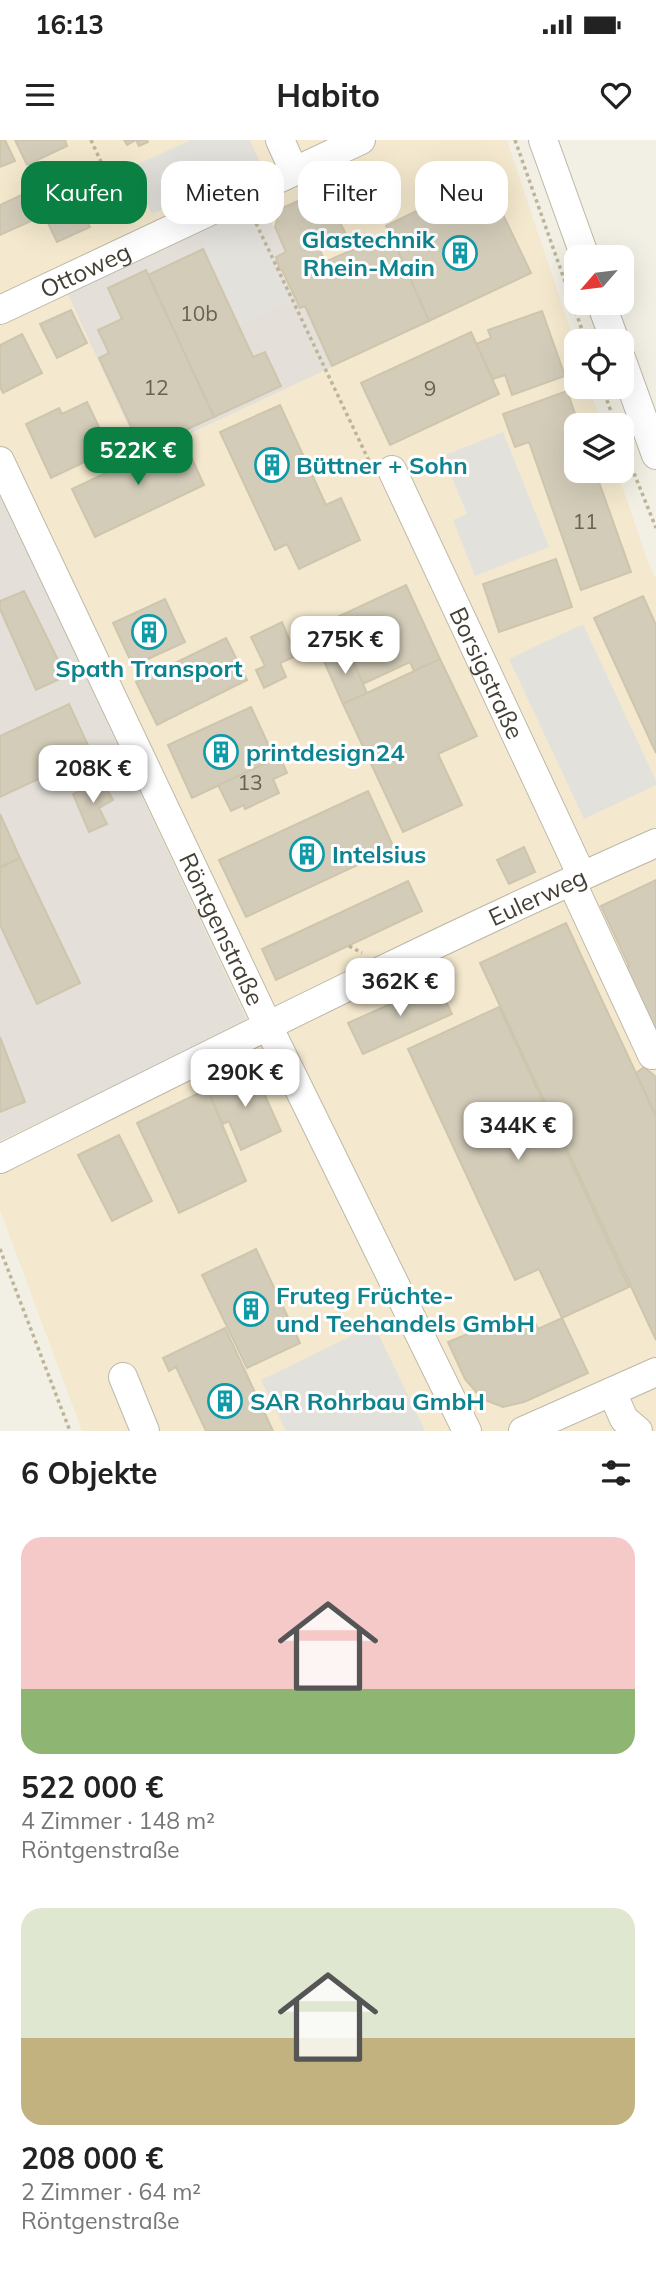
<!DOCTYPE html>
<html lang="de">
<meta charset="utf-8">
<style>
:root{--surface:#fff;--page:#f2f2f2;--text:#222;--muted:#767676;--accent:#0b8043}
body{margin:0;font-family:Mulish,sans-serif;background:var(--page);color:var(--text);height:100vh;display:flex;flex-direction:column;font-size:26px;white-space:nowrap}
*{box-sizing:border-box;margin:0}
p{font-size:23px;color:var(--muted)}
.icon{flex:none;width:38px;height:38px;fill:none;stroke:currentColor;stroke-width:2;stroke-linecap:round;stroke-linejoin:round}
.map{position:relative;height:1291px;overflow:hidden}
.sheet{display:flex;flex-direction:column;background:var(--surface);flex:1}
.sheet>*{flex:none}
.hud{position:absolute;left:21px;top:21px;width:614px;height:63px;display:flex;gap:14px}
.needle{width:46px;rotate:242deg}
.controls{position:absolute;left:564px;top:105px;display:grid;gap:14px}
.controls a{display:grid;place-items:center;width:70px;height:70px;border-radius:14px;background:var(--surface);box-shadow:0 7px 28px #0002;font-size:35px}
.price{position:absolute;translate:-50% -60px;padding:0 16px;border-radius:14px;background:#fff;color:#222;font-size:23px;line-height:46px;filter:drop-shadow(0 2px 4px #0008)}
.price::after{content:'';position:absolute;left:50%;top:42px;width:21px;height:16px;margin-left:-10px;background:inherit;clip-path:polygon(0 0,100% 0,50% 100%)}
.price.on{background:var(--accent);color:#fff}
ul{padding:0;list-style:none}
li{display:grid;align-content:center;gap:14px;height:371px;padding:0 21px}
li span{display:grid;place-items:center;height:217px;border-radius:21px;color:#555}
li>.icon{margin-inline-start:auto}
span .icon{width:126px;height:126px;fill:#fffc;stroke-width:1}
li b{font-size:30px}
h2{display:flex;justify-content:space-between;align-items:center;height:84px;padding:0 21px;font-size:30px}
.pill{padding:0 24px;border-radius:21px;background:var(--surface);box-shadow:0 7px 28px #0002;font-size:24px;line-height:63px}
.pill.on{background:var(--accent);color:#fff}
.status{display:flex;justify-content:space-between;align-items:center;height:49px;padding:0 35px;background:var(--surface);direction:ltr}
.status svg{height:19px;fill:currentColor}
header{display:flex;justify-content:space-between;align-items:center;height:91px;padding:0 21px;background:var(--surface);font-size:32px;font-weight:700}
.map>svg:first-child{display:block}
.commercial{fill:#f4e9ce}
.industrial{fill:#e4e0d9}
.parking{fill:#e2e1dc}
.building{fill:#d3ccb9;stroke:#cec5ad;stroke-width:2}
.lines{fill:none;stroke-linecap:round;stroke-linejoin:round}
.minor-casing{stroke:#bdb8a7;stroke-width:30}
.path{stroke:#beb598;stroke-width:3.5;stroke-dasharray:3.5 3.5;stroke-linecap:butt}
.minor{stroke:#fff;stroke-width:28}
.labels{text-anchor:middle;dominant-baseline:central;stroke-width:6;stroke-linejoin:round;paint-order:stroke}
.number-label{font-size:21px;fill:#686255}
.culture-label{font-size:24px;font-weight:bold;fill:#0d838f;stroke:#fff;text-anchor:start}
.street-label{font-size:24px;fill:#443f34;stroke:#fff}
</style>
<div class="status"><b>16:13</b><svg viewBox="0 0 49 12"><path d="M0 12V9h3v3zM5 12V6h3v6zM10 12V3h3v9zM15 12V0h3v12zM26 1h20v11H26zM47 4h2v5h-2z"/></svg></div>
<header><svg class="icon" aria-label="menu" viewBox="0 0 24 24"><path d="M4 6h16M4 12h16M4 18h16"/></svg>Habito<svg class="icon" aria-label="heart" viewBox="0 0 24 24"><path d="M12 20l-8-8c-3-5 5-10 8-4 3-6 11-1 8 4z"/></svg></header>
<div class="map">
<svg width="656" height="1291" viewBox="0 0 656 1291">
<rect width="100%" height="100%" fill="#f2efe4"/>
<path class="commercial" d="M0 0H507L576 207V247H589L602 285H576V331H617L648 422 656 439V1291H82L0 1070Z"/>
<g class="industrial">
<path d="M260 59 286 112 275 117 280 130 299 168 305 166 332 227 142 316 65 148Z"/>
<path d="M0 354 248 882 0 1001Z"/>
</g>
<g class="parking">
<path d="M191 0H250L261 25 152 74 131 27Z"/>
<path d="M251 68 293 160 241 184 198 93Z"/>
<path d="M503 292 549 407 475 436 453 380 467 374 443 316Z"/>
<path d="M583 484 656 641V645L584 679 509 519Z"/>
<path d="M374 1185 425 1291H286L261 1240Z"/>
</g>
<g class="building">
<path d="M0 0H5L15 21 0 27Z"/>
<path d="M15 0H65L67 6 27 25Z"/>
<path d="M124 0H147L148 2 139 6 136 0 127 5Z"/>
<path d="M485 37 531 133 429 181 386 86Z"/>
<path d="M78 39 92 70 83 73 90 87 57 102 36 58Z"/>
<path d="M323 50 347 96 319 108 325 122 390 93 429 181 332 226 305 166 300 168 282 130H280L276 117 286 112 275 87 280 69Z"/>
<path d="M30 51 42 76 0 95V65Z"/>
<path d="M203 109 253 217 265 212 281 246 214 277 148 135Z"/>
<path d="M146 130 214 277 142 310 99 218 109 213 98 190 122 179 108 148Z"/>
<path d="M71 170 87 203 57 218 40 184Z"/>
<path d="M542 171 565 236 512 255 505 235 493 239 476 204 491 198 488 190Z"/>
<path d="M471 192 499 254 390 305 361 243Z"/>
<path d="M22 194 42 233 3 253 0 247V205Z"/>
<path d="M567 251 579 285H576V331H595L631 432 581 450 529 302 515 307 503 274Z"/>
<path d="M87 262 110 310 51 338 26 284 59 268 62 274Z"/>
<path d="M280 265 326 365 341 358 360 400 299 429 287 404 275 410 220 292Z"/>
<path d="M182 297 204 345 95 397 72 349Z"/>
<path d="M556 419 572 467 499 492 483 444Z"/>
<path d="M406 445 440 519 414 531 410 522 363 544 333 479Z"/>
<path d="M24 451 66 536 36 550 0 469V461Z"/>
<path d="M643 456 656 485V613L594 478Z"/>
<path d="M165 459 185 502 133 526 113 483Z"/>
<path d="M282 482 296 516 280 523 286 537 264 548 256 530 265 526 251 497Z"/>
<path d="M226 498 247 540 157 585 136 542Z"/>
<path d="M347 508 367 553 343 564 323 519Z"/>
<path d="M440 519 477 596 438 614 462 665 403 692 343 564Z"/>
<path d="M69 564 92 614 0 657V596Z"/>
<path d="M251 567 275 619 192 658 168 605Z"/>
<path d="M280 617 287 633 273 639 279 653 245 669 244 665 231 671 218 645Z"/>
<path d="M102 641 113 660 99 668 107 684 89 692 73 654Z"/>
<path d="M368 651 394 708 246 777 219 720Z"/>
<path d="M0 674 20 718 0 727Z"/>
<path d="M524 707 535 732 509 744 497 720Z"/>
<path d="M20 718 80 843 37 864 0 785V728Z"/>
<path d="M656 740V893L620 830 629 826 601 766Z"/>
<path d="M408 741 422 771 276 840 262 809Z"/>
<path d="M566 783 656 976V1200L480 823Z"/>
<path d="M437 843 452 874 363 914 348 883Z"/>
<path d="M499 867 629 1147 562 1178 539 1129 515 1140 408 909Z"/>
<path d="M0 897 25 962 0 972Z"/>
<path d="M644 927 656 937V976L636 933Z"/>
<path d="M253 929 281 991 241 1010 229 981 223 984 207 949Z"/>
<path d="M207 949 246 1041 179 1073 137 983Z"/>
<path d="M119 995 152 1061 112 1081 78 1015Z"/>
<path d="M256 1109 300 1203 247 1228 202 1135Z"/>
<path d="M533 1178 538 1189 562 1178 588 1233 524 1262 503 1267 482 1259 465 1239 448 1202 492 1184 495 1195Z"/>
<path d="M225 1188 273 1291H206L176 1227 169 1231 163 1218Z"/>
</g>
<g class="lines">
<g class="minor-casing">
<g id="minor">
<path d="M280 0 294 31"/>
<path d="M543 0 585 117"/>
<path d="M601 163 615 201"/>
<path id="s1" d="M0 170 361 0"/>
<path d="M621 218 656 315"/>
<path id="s2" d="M0 321 268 886 467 1291"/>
<path id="s3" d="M392 330 582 736"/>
<path d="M571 741 652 915 656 913"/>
<path id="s4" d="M0 1019C217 911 434 801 656 703"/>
<path d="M123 1237 145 1291"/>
<path d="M612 1252 624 1279 638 1291"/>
<path d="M523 1291 656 1232"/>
</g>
</g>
<g class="path">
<path d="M91 0 129 83"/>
<path d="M515 0 586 201"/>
<path d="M253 77 370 323"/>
<path d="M602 247 616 285"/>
<path d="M621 301 656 388"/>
<path d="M349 806 362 813"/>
<path d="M0 1109 70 1291"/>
</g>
<use href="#minor" class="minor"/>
</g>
<defs>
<g id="building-ring" transform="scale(1.75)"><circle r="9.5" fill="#fff" stroke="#0f9aa8" stroke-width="1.5"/><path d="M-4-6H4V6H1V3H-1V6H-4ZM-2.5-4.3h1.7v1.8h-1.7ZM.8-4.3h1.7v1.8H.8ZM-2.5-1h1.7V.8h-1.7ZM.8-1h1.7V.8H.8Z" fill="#0f9aa8"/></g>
</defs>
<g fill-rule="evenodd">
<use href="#building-ring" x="460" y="113"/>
<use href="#building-ring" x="272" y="325"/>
<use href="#building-ring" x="149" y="492"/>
<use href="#building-ring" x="221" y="612"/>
<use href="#building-ring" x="307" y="714"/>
<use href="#building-ring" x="251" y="1169"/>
<use href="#building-ring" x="225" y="1261"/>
</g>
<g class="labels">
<g class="number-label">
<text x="199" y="173">10b</text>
<text x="156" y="247">12</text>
<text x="430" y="248">9</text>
<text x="585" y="381">11</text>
<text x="250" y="642">13</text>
</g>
<g class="culture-label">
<text x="435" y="99" text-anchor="end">Glastechnik<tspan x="435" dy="28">Rhein-Main</tspan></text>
<text x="296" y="325">Büttner + Sohn</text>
<text x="149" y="528" text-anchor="middle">Spath Transport</text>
<text x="246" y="612">printdesign24</text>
<text x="332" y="714">Intelsius</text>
<text x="276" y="1155">Fruteg Früchte-<tspan x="276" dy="28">und Teehandels GmbH</tspan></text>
<text x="250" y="1261">SAR Rohrbau GmbH</text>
</g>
<g class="street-label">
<text stroke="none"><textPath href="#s1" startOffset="94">Ottoweg</textPath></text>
<text stroke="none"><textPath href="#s3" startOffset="224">Borsigstraße</textPath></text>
<text stroke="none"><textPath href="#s4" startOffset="598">Eulerweg</textPath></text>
<text stroke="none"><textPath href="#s2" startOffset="518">Röntgenstraße</textPath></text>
</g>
</g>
</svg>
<div class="controls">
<a><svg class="needle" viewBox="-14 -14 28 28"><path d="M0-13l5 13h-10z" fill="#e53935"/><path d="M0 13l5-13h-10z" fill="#767676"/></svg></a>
<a><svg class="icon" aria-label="locate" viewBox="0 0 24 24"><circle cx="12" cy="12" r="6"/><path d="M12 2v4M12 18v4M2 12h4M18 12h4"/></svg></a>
<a><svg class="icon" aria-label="layers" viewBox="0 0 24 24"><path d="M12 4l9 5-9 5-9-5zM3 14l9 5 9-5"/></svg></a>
</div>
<b class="price on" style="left:138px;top:347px">522K €</b>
<b class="price" style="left:345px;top:536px">275K €</b>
<b class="price" style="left:93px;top:665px">208K €</b>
<b class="price" style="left:400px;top:878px">362K €</b>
<b class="price" style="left:245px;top:969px">290K €</b>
<b class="price" style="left:518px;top:1022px">344K €</b>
<div class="hud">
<a class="pill on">Kaufen</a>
<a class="pill">Mieten</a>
<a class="pill">Filter</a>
<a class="pill">Neu</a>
</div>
</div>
<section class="sheet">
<h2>6 Objekte<svg class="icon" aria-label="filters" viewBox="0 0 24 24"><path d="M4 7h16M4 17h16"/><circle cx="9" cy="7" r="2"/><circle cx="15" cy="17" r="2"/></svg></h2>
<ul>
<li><span style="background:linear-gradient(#f6c9c9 70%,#8fb573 0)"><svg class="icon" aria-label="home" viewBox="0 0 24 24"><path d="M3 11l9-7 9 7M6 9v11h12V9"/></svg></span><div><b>522 000 €</b><p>4 Zimmer · 148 m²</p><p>Röntgenstraße</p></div></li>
<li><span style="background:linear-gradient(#dfe7d0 60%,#c2b280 0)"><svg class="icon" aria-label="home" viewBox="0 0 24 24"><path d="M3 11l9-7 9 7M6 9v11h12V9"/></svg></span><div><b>208 000 €</b><p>2 Zimmer · 64 m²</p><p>Röntgenstraße</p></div></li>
</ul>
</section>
